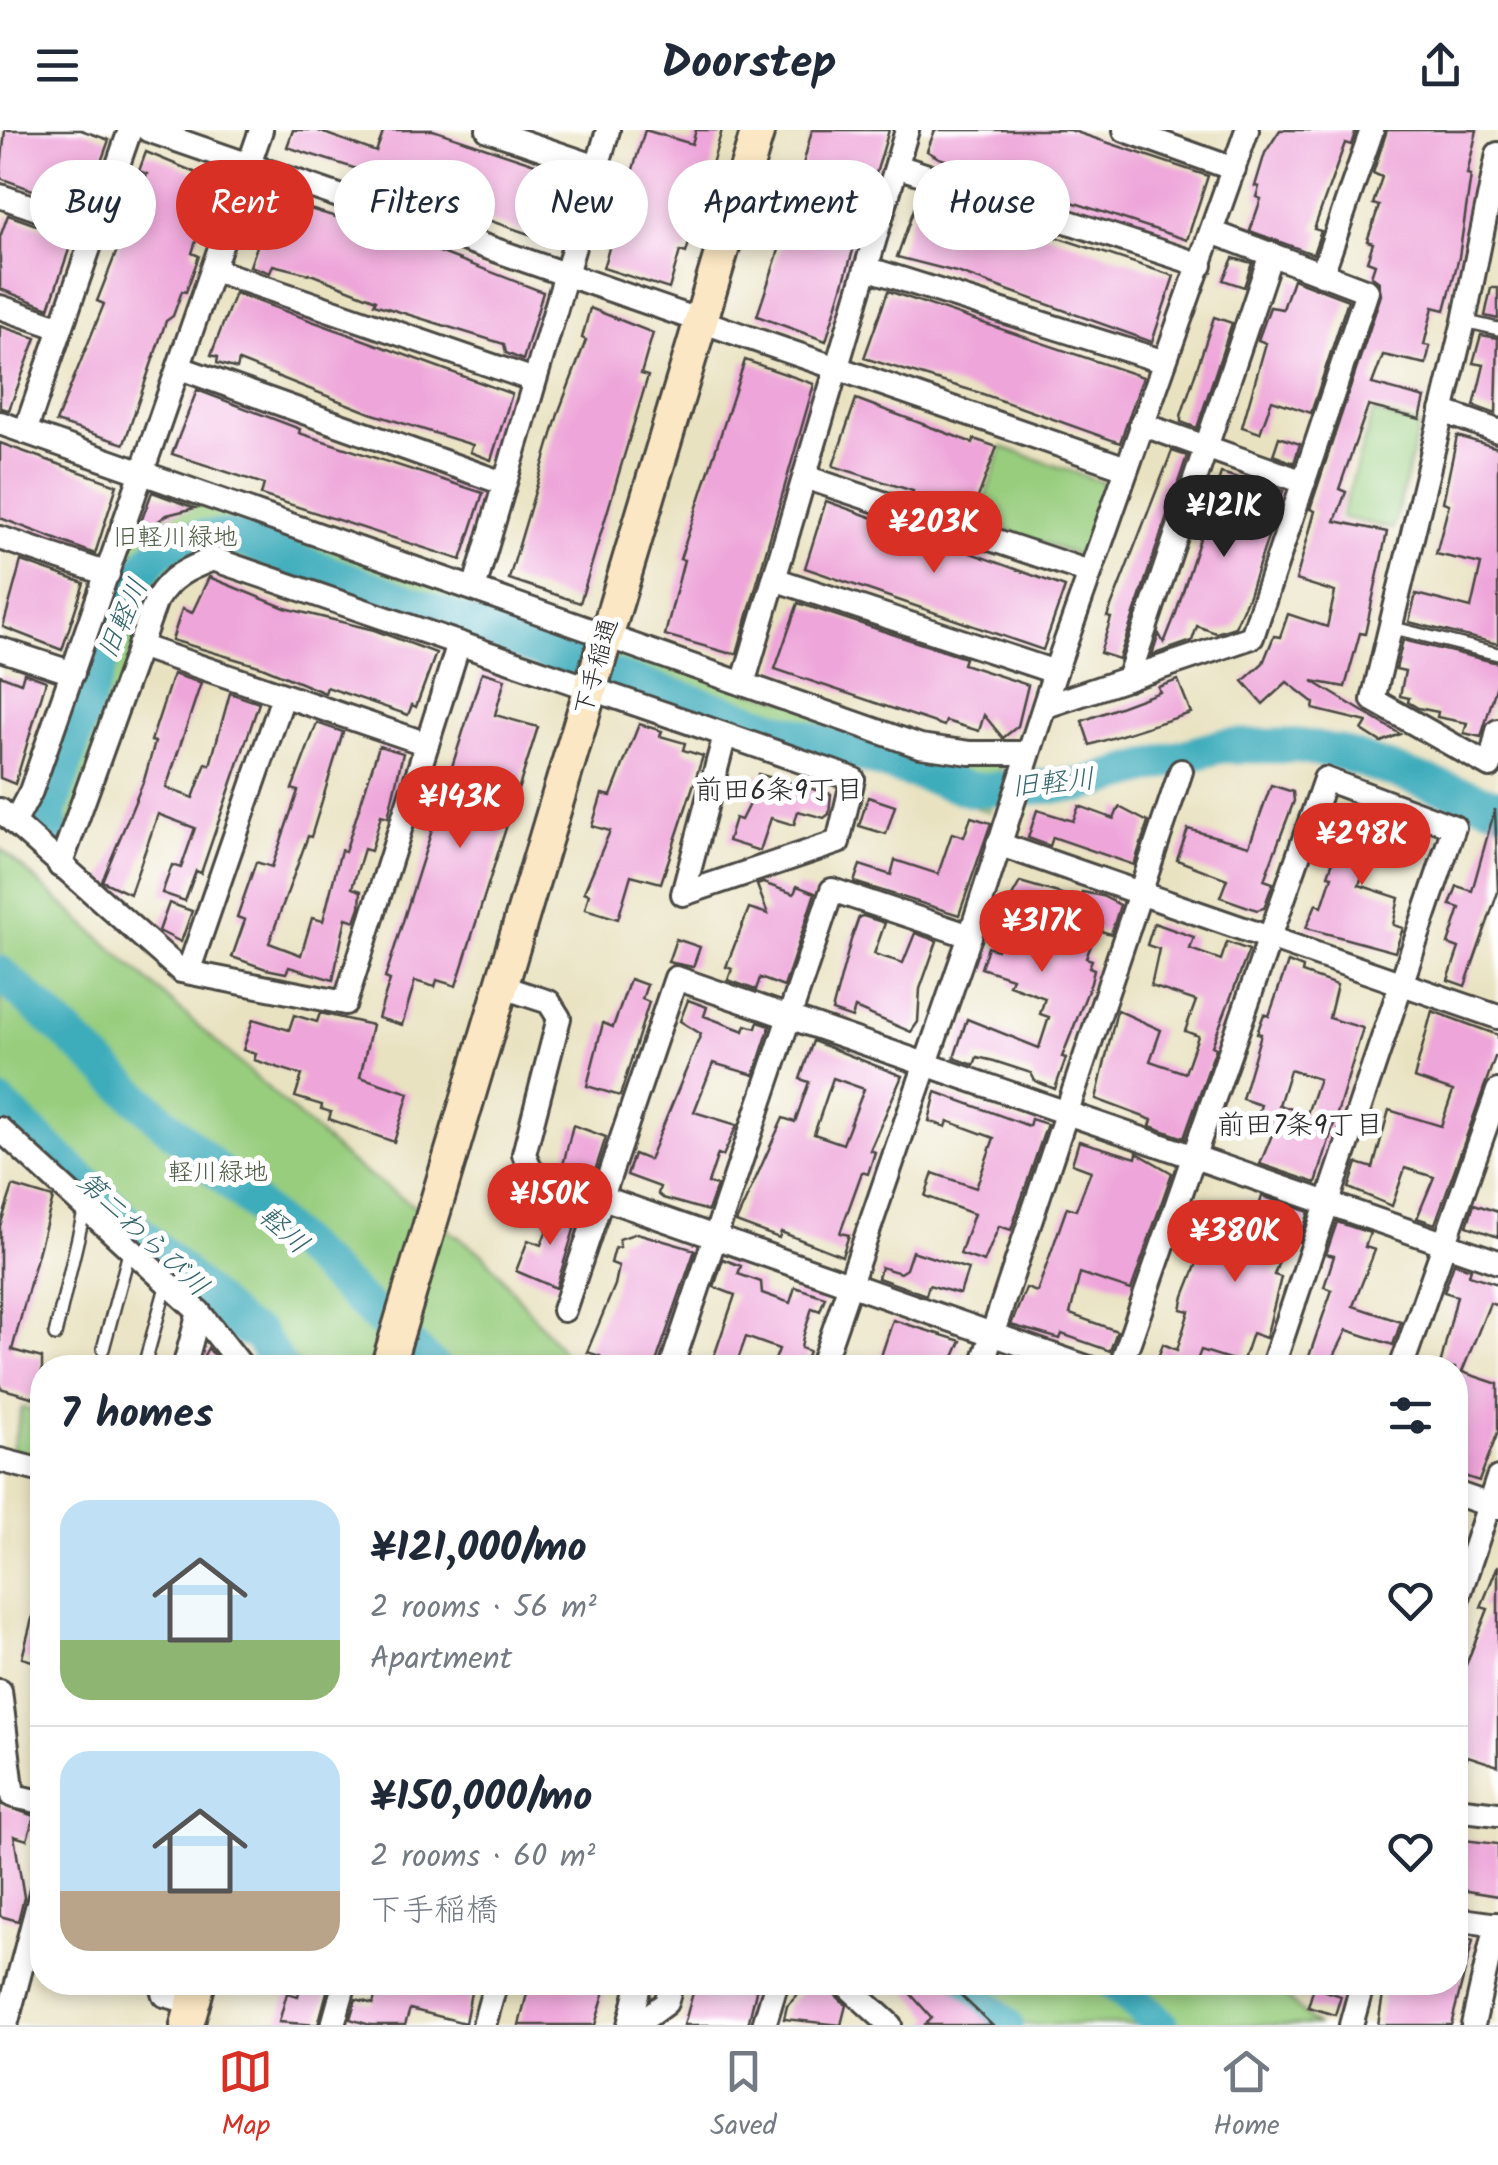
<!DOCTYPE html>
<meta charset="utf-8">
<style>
:root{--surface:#fff;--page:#f2f2f3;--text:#1f2937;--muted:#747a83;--line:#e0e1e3;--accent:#d93025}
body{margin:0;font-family:Kalam,"Klee One",sans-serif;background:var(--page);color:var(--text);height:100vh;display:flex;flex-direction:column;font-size:38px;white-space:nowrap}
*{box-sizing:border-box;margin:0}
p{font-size:32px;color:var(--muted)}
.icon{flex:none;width:55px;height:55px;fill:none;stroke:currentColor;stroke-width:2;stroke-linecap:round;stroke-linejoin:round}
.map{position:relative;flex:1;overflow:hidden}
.details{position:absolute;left:30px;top:1225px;width:1438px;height:640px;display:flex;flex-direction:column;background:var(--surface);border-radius:40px;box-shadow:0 5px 15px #0003}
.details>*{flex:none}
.banner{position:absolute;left:30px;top:30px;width:1440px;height:90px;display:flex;gap:20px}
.price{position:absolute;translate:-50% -85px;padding:0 22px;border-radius:35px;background:var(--accent);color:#fff;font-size:32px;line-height:65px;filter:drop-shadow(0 2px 5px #0008)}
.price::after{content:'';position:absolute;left:50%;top:60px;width:30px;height:22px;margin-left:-15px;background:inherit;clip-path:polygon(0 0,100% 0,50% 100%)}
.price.selected{background:#222;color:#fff}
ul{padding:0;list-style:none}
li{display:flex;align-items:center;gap:30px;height:250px;padding:0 30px}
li+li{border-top:2px solid var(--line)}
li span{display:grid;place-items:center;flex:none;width:280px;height:200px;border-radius:30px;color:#555}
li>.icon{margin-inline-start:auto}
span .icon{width:120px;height:120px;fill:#fffc;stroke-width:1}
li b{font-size:42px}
h2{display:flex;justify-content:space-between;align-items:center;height:120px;padding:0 30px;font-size:42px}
.pill{padding:0 35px;border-radius:45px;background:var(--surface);box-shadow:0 5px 15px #0003;font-size:35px;line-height:90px}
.pill.selected{background:var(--accent);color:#fff}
header{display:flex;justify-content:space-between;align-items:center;height:130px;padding:0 30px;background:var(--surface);font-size:45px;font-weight:700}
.menu{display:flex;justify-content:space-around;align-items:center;height:140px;border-top:2px solid var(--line);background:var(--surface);font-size:28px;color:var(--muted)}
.menu a{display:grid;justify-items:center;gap:5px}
.menu .selected{color:var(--accent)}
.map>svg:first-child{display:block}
.green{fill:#98cd7e;stroke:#627c54;stroke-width:2.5}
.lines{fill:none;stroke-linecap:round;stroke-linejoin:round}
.river{stroke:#3dacbb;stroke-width:35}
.building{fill:#eea5d9;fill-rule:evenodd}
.lane-casing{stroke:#484642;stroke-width:16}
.street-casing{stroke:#484642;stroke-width:28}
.secondary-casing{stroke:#484642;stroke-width:38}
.lane{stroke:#fff;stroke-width:11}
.street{stroke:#fff;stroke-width:22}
.secondary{stroke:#fbe7c3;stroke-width:32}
.labels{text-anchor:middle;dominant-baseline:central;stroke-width:10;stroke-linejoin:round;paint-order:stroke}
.park-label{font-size:25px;fill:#4c5c44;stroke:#fff}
.street-label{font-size:25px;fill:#2b2b2b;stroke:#fff}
.water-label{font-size:28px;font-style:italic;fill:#33656c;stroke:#fff}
.neighbourhood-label{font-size:28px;fill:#2b2b2b;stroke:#fff}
</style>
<header><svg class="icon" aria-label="menu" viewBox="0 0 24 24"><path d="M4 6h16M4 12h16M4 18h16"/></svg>Doorstep<svg class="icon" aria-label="share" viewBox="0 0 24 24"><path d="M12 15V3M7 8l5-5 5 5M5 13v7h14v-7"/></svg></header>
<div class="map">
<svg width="1498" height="1895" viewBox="0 0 1498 1895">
<rect width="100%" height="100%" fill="#fff"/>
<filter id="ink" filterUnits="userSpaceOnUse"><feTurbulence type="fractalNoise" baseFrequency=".01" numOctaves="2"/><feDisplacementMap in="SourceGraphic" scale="20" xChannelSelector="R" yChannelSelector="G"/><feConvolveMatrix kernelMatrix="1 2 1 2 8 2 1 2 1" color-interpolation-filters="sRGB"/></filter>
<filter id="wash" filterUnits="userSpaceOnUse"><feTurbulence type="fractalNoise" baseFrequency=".0048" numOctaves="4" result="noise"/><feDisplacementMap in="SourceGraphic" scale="40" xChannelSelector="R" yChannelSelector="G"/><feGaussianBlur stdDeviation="2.25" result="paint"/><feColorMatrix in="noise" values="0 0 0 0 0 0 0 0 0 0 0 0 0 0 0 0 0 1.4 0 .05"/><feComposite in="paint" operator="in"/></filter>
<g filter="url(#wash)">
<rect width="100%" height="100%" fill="#e9e2c1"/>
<g class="green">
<path d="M1373 282 1419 296 1393 399 1341 387Z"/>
<path d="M1002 317 1102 352 1107 360 1083 421 1076 425 978 389Z"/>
<path d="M194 365 743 559 1004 628 989 682 212 422 171 443 59 723 24 686 131 399Z"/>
<path d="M0 718 350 1032 483 1124 575 1237H305L200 1158 0 974Z"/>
<path d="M22 1278 42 1283V1327L12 1319Z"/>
<path d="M965 1853H1271L1316 1895H1010Z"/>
</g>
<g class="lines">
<g class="river">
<path d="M612 546 971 660 1082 655 1221 616H1299L1340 623 1498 676"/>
<path d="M50 698 49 684C68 630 119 457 155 426 178 405 207 405 236 408L579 535"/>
<path d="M0 843 434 1238"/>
<path d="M0 974 241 1197 259 1205 280 1238"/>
<path d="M959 1852 1006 1895"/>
<path d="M1113 1852 1161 1895"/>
</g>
</g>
<g id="blocks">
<g class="building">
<path d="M5 0H81L109 10 84 79 0 48Z"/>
<path d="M293 0H316L376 22 384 0H433L577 48 555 113 368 49 370 43 287 17Z"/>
<path d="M645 0 692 14 696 0H722L686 123 680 121 669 159 603 138Z"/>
<path d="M812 0H889L826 211 757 186 788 93Z"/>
<path d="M935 0H1070L1208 46 1187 110 939 28 927 21Z"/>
<path d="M1280 0H1356L1351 15 1345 13 1314 99 1321 101 1313 124 1250 101 1261 69 1256 67 1259 57 1255 56 1265 23Z"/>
<path d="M1387 0H1477L1467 44 1471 45 1459 127 1445 180 1433 177 1424 215 1430 216 1426 234 1383 225 1372 254 1425 268 1420 289 1368 276 1339 359 1346 362 1335 391 1387 402 1365 504 1360 503 1345 557 1312 551 1400 604 1381 612 1362 600 1367 592 1313 579 1314 573 1287 552 1263 574 1243 551 1263 533 1274 506 1280 507 1288 484 1327 497 1335 462 1296 450 1315 381 1310 379 1381 165 1379 152 1371 146 1375 134 1367 131 1373 113 1367 111 1379 76 1373 74 1382 47 1373 43Z"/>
<path d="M146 22 216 51 192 123 199 126 186 162 182 161 173 186 166 191 124 314 56 292 104 174 97 171 147 44 139 41Z"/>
<path d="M920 62 1174 146 1152 212 960 143 897 127Z"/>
<path d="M274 68 398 106 543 162 523 230 506 223 504 214 374 174 376 170 313 145 273 135 270 143 250 136Z"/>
<path d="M8 85 73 108 49 178 0 159V107Z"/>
<path d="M1233 128 1252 133 1244 157 1223 150Z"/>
<path d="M1293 149 1348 170 1311 283 1272 270 1260 303 1242 297 1266 213 1258 210 1270 177 1283 179Z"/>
<path d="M1491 158H1498V189L1485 186Z"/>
<path d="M888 161 1143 247 1120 313 980 263 864 228Z"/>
<path d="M235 163 512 264 491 330 470 322 473 315 370 283 239 231 237 239 217 233 218 227 211 225Z"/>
<path d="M590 178 653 203 641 244 648 246 580 473 509 449 559 281 586 210 582 208Z"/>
<path d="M1214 187 1232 193 1197 298 1181 292V286Z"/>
<path d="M0 196 36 208 9 280 0 278Z"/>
<path d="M1481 205 1498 208 1496 284 1474 276 1484 235 1473 233Z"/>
<path d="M745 230 814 254 737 523H728L665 505 684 430 680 429Z"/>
<path d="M197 260 300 299 299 303 483 363 461 430 261 365 264 354 172 324Z"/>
<path d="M856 269 973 313 974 309 997 317 971 386 911 367 913 361 833 336Z"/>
<path d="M1457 306 1498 318V514L1409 492 1416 464 1471 478 1481 434 1436 424 1449 374 1443 372Z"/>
<path d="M1279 307 1300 314 1294 333 1273 325Z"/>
<path d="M0 313 117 355 95 424 0 388Z"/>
<path d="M1172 321 1187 326 1119 529 1100 523 1111 488 1107 487Z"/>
<path d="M1221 343 1283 361 1249 465 1235 497 1216 503 1197 496 1192 511 1152 525 1159 504 1164 513 1176 483Z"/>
<path d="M152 362 195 378 167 385 135 408Z"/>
<path d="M826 371 1065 457 1043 520 805 438Z"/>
<path d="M21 431 84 453 62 520 3 497Z"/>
<path d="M209 447 285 478 374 500 436 523 416 577 412 575 408 585 327 557 325 563 262 537 172 510 182 479 192 483Z"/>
<path d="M798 473 965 528 963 534 1028 555 1018 596 1003 608 984 585 979 601 946 591 944 596 775 539Z"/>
<path d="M1403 510 1498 533V551L1481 607 1464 603 1467 593 1437 587 1438 582 1418 578 1408 572 1409 568 1400 566 1405 541 1396 539Z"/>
<path d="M482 542 505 549 495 585 538 597 456 856 437 850 435 857 415 851 402 895 378 888 390 850 385 848Z"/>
<path d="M24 543 46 551 15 654 0 648V545L21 553Z"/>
<path d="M173 544 201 553 166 658 193 668 206 633 210 635 230 563 259 573 201 743 196 741 185 771 162 763 172 735 181 738 195 698 158 684 130 764 102 751 144 650 155 612 151 611Z"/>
<path d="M1178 550 1191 583 1090 615 1082 591 1160 562 1158 557Z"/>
<path d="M317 593 343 602 311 707 308 706 269 813 301 825 312 788 323 791 341 720 345 722 379 616 403 623 388 687 381 685 371 721 364 719 352 758 361 761 360 777 355 791 346 788 333 850 289 837 286 843 266 839 232 827 245 790 237 787 256 732 272 737 298 661 292 659Z"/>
<path d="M639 594 662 601 660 606 685 613 683 620 703 626 661 753 631 745 618 789 585 779 589 764 584 762 610 701 592 696 602 664 611 666Z"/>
<path d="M758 644 831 664 829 684 824 688 798 681 794 695 771 688 760 721 728 711 735 688 741 690 751 670Z"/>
<path d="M1271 655 1293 662 1294 671 1264 750 1273 753 1264 778 1257 780 1220 767 1227 749 1177 730 1188 699 1249 716Z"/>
<path d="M868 667 895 676 886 704 859 696Z"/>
<path d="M1079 676 1114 689 1119 677 1148 692 1134 735 1053 707 1050 716 1028 708 1037 680 1073 691Z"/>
<path d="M1495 679 1498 762 1465 856 1448 850 1459 818 1448 814 1460 778 1450 775 1457 756 1472 761Z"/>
<path d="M1362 684 1424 706 1417 726 1374 711 1359 755 1399 768 1393 795 1403 798 1395 822 1306 798 1316 774 1322 777 1332 746 1328 745 1333 731 1326 729 1333 708 1351 714Z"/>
<path d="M971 687 991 693 959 785 854 752 860 735 891 745 895 730 938 744 952 703 964 707Z"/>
<path d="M1020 752 1072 767H1080L1082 762 1102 766 1120 775 1111 804 1097 800 1086 828 1092 830 1089 837 1094 839 1091 853 1062 927 1066 928 1055 959 1035 951 1031 943 994 931 977 927 974 935 954 928 967 889 1039 918 1049 887 1040 884 1045 868 1009 855 1012 848 981 838 988 817 997 820 1011 779 1006 777Z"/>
<path d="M763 753 794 764 797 756 815 763 784 857 760 848 756 860 728 850 732 839 726 837 749 778 768 784 757 755Z"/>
<path d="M169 773 192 781 181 812 159 801Z"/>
<path d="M863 786 885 793 874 824 903 833 915 803 937 811 920 859 918 892 911 902 855 878 852 888 832 881 851 810 859 787Z"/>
<path d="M1154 793 1194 807 1190 819 1221 830 1227 812 1249 820 1212 916 1216 918 1184 1008 1150 996 1152 990 1096 969 1117 880 1161 900 1150 931 1185 943 1198 906 1185 901 1196 871 1151 856 1159 819 1147 815Z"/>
<path d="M676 809 700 817 693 837 668 832Z"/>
<path d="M1288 832 1303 838 1302 843 1337 855 1329 888 1363 898 1316 1053 1260 1034 1274 1000 1255 993 1261 975 1242 969 1261 904 1257 903 1264 884 1269 886ZM1290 940 1319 949 1307 984 1279 975Z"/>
<path d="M630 849 647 855 642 869 649 872 620 966 587 956 603 893 613 897Z"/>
<path d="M688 870 707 877 704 886 744 901 746 895 756 898 758 892 770 896 754 945 713 933 694 982 737 995 723 1026 718 1024 708 1053 717 1056 708 1081 663 1068 658 1064 660 1057 627 1045 634 1024 649 1030 701 904 680 891Z"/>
<path d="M1432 881 1498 905V928L1495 927 1435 1094 1417 1088 1434 1047 1405 1038 1392 1076 1349 1058 1357 1033 1373 1038 1389 980 1441 996 1453 961 1414 948Z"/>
<path d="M320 883 372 895 360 947 409 963 394 1012 329 989 331 982 321 979 322 975 295 967 302 945 254 930 256 924 243 920 253 889 289 900 294 885 317 892Z"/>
<path d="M813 911 902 946 870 1020 875 1022 868 1044 862 1042 840 1103 849 1105 842 1126 781 1102 779 1108 736 1092 783 988 795 992 809 952 800 949ZM833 948 864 959 843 1014 814 1004Z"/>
<path d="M936 962 1029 996 1031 989 1047 994 1011 1100 999 1096 984 1132 960 1124 974 1084 925 1066 933 1043 976 1058 994 1008 948 991 946 997 929 991Z"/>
<path d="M573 995 606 1007 593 1047 563 1035Z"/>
<path d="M1079 1011 1136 1028 1137 1023 1172 1043 1131 1160 1080 1143 1070 1184 1117 1201 1110 1221 1062 1204 1060 1209 1011 1195 1026 1158 1037 1162 1067 1077 1076 1080 1091 1041 1072 1034Z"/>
<path d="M13 1056 53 1068 12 1220 42 1228V1270L0 1258V1096Z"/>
<path d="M1262 1066 1309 1082 1299 1112 1287 1108 1274 1145 1281 1147 1266 1208 1252 1203 1242 1233 1201 1220 1194 1238H1154L1163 1214 1177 1220 1189 1181 1181 1179 1184 1166 1214 1090 1245 1101 1253 1075 1259 1077Z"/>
<path d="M558 1072 580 1080 556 1158 516 1141 528 1110 541 1115Z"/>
<path d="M1474 1074 1498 1082V1107L1467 1096Z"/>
<path d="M1337 1092 1370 1103 1365 1117 1375 1120 1353 1176 1401 1192 1393 1215 1347 1200 1328 1238H1305L1332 1160 1324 1157 1334 1126 1326 1124Z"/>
<path d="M637 1103 695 1120 654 1238H605L597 1235 600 1226 587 1222 615 1155 619 1136 611 1133 615 1118 620 1117 619 1109Z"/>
<path d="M912 1121 968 1139 960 1164 929 1155 926 1165 878 1148 881 1137 900 1143 906 1139Z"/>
<path d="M723 1129 741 1136 738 1144 761 1152 762 1163 790 1173 795 1157 825 1167 820 1181 812 1178 803 1207 801 1218 809 1221 803 1238H772L779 1219 746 1207 735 1238H710L735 1165 714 1157Z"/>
<path d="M1454 1133 1471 1139 1469 1145 1498 1154V1176L1490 1173 1462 1242 1498 1254V1302L1479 1351 1455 1343V1238L1440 1236 1457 1166 1444 1162Z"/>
<path d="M893 1190 961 1211 949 1238H877Z"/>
<path d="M208 1218 224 1238H206L201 1231Z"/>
<path d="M1498 1435V1636L1468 1626 1455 1656V1563L1488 1479 1481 1477Z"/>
<path d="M37 1469 42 1470V1534L22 1528Z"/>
<path d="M0 1674 34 1686 27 1710 14 1706 24 1767 18 1791 0 1786Z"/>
<path d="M1455 1709 1498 1714V1766L1455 1759Z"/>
<path d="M1455 1805 1473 1810 1451 1895H1378L1385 1852H1455Z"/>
<path d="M302 1852 328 1858 318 1895 279 1892 287 1863 298 1866Z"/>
<path d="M379 1852H473L465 1893 410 1879 405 1895H370L350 1889 356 1869 373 1874Z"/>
<path d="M530 1852H579L605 1860 595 1895H519Z"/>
<path d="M696 1852H758L748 1895H684Z"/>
<path d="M810 1852H822L846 1875 841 1895 784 1889 787 1876Z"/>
<path d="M900 1852H947L992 1895H925L932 1888Z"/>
<path d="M1314 1857 1341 1866 1335 1885 1308 1877Z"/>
</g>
</g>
</g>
<g filter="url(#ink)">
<use href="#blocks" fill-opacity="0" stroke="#484642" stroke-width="2.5"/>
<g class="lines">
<g class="lane-casing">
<g id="lane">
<path d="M1464 191 1498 199"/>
<path d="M1390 497 1498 524"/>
<path d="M55 1205 85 1078"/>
<path d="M103 1219 130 1119"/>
<path d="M146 1229 167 1153"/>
</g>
</g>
<g class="street-casing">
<g id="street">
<path d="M148 0 1126 338"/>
<path d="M488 0 597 37"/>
<path d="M1125 0 1234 39"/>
<path d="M1498 24 1464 191 1373 570 1490 636 1498 601"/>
<path d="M897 36 1201 135"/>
<path d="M0 66 96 99"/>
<path d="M866 138 1162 231"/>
<path d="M214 140 534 250"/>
<path d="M1322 144 1372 0"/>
<path d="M0 177 61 198"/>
<path d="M180 238 503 353"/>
<path d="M1442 281 1498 301"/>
<path d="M0 293 920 616 970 623H1027"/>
<path d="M1141 294 1304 352"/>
<path d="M25 302 130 0"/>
<path d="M805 347 1089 442"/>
<path d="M0 408 108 444"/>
<path d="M774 449 1055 542"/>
<path d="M474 459 608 0"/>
<path d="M139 516 427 614"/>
<path d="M0 519 73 543"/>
<path d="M1128 549 1271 124"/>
<path d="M743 554 907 0"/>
<path d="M1046 576 1252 507 1367 161 1212 102"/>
<path d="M0 680 181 841 345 873 459 513"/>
<path d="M14 693 31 661 261 0"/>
<path d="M998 714 1498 887"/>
<path d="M60 736 156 470C171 446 187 439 213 429 427 502 640 575 853 649L838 712 683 764 725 605"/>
<path d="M188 842 283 567"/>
<path d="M503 857 549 872 559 888 524 1024 532 1043 1089 1238"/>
<path d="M0 999 199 1182 243 1238"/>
<path d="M564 1180 676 848 1498 1132"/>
<path d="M184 1238 199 1182"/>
<path d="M671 1238 832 760 970 806"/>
<path d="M821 1238 970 806 1055 542 1247 0"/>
<path d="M981 1238 1181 641"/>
<path d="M1120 1238 1325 649 1454 697 1272 1238"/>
<path d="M1401 1238 1498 961"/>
<path d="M0 1330 42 1341"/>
<path d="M1455 1363 1498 1378"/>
<path d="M1455 1477 1498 1348"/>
<path d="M0 1561 13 1666 42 1672"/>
<path d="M1455 1679 1498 1684"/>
<path d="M1455 1789 1498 1795"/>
<path d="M160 1852 164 1865 193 1873"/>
<path d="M843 1852 890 1895"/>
<path d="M6 1895 42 1759"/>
<path d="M333 1895 345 1852"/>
<path d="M484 1895 496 1852"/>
<path d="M629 1895 640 1852"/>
<path d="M636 1895 666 1873 672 1852"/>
<path d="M764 1895 777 1852"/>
<path d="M1351 1895 1363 1852"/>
<path d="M1473 1895 1496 1794"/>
</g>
</g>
<g class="secondary-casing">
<g id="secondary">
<path d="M387 1238 758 0"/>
<path d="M187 1895 199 1852"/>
</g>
</g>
<use href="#lane" class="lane"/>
<use href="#street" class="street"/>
<use href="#secondary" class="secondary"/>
</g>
</g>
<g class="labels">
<g class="park-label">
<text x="175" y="408">旧軽川緑地</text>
<text x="218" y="1043">軽川緑地</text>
</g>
<g class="street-label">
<text transform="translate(597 537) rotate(-74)">下手稲通</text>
</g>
<g class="water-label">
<text transform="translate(124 489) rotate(-66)">旧軽川</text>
<text transform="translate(1053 654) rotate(-6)">旧軽川</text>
<text transform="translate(283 1101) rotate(42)">軽川</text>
<text transform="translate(142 1105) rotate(43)">第二わらび川</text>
</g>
<g class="neighbourhood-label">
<text x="779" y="661">前田6条9丁目</text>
<text x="1300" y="996">前田7条9丁目</text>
</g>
</g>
</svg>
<b class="price selected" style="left:1224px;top:430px">¥121K</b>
<b class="price" style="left:934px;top:446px">¥203K</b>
<b class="price" style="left:460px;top:721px">¥143K</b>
<b class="price" style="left:1362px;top:758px">¥298K</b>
<b class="price" style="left:1042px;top:845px">¥317K</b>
<b class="price" style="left:550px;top:1118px">¥150K</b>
<b class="price" style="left:1235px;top:1155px">¥380K</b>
<div class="banner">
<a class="pill">Buy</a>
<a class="pill selected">Rent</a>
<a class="pill">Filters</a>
<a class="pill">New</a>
<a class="pill">Apartment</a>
<a class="pill">House</a>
</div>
<section class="details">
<h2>7 homes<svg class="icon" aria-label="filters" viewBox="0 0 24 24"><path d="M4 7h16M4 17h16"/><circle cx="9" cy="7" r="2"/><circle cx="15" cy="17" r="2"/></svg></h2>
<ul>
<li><span style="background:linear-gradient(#bfe0f5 70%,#8fb573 0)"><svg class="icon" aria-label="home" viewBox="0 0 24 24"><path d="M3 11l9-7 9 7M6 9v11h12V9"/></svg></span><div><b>¥121,000/mo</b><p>2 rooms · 56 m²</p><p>Apartment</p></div><svg class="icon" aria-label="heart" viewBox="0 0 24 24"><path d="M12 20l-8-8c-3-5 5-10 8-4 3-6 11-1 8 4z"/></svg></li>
<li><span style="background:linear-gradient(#bfe0f5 70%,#b9a48a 0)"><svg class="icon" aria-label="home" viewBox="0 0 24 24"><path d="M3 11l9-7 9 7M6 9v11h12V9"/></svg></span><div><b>¥150,000/mo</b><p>2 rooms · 60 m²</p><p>下手稲橋</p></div><svg class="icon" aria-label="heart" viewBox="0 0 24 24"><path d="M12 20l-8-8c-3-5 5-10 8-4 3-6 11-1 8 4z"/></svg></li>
</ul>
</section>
</div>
<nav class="menu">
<a class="selected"><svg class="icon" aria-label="map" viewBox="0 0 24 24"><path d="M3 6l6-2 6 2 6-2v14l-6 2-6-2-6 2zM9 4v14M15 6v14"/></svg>Map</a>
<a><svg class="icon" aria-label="saved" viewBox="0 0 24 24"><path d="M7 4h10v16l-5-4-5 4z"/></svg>Saved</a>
<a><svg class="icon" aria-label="home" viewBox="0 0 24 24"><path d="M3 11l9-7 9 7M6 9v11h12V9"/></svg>Home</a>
</nav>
